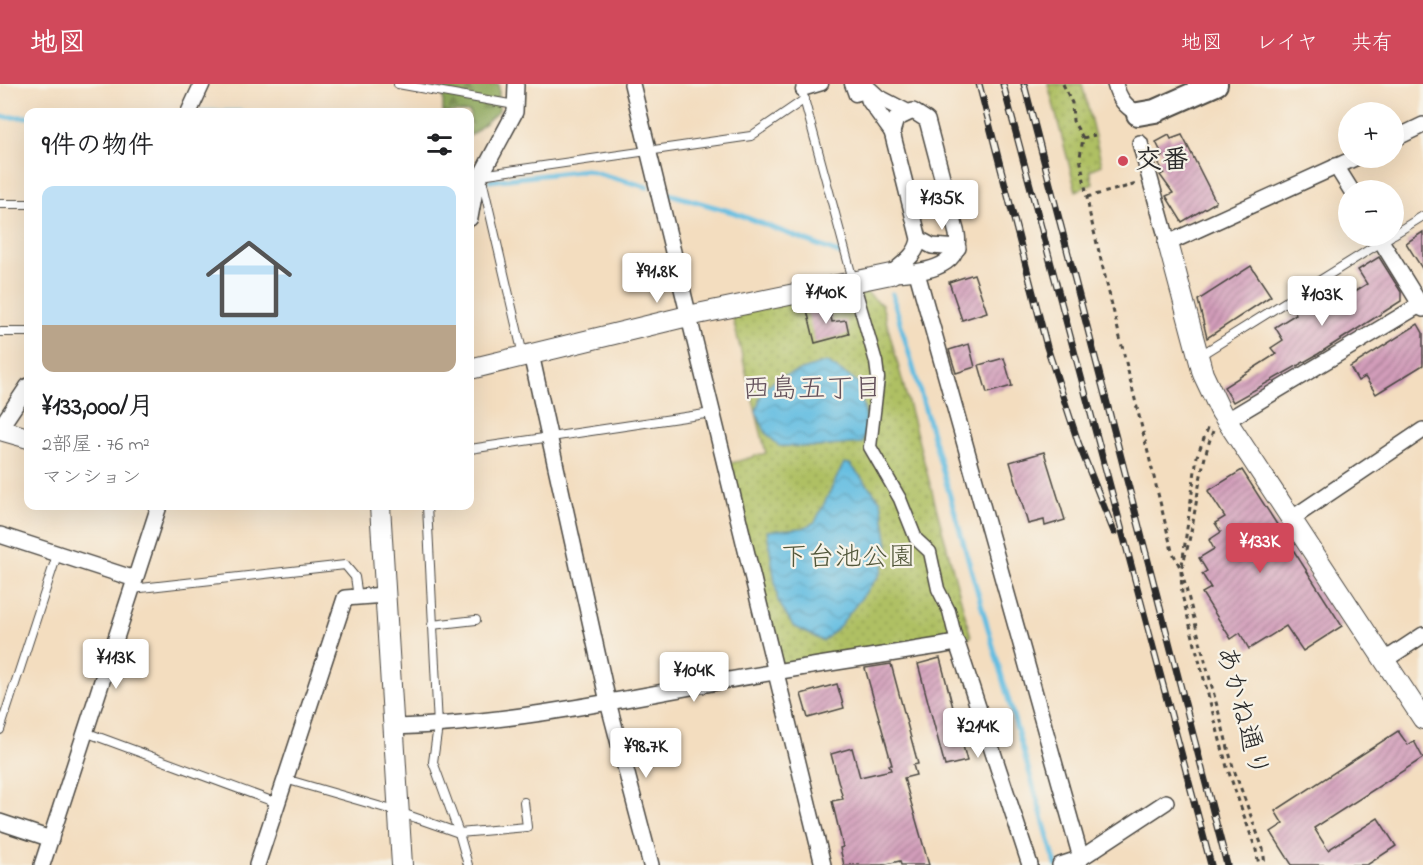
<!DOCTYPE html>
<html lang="ja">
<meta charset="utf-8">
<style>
:root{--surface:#fff;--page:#f2f2f2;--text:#202124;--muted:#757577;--line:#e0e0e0;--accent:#d1495b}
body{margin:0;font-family:"Indie Flower","Klee One",sans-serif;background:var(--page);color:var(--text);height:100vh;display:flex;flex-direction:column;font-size:22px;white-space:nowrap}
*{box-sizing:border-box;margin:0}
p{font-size:20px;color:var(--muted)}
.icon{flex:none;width:33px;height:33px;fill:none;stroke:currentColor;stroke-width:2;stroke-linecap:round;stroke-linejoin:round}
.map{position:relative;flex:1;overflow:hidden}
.side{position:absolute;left:24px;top:24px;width:450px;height:402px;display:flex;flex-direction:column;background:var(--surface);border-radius:12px;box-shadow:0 6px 24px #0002}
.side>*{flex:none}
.buttons{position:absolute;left:1338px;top:18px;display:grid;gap:12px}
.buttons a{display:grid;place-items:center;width:66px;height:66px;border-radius:50%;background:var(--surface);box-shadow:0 6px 24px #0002;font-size:30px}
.price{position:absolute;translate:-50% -51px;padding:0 14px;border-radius:6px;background:#fff;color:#222;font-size:20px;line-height:39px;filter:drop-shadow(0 2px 3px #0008)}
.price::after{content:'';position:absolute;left:50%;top:36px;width:18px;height:14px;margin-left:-9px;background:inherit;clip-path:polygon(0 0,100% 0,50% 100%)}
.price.selected{background:var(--accent);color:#fff}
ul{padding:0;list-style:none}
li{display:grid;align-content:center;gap:12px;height:318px;padding:0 18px}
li+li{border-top:2px solid var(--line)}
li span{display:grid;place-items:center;height:186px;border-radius:12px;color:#555}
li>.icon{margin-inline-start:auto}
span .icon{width:108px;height:108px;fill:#fffc;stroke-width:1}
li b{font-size:26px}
h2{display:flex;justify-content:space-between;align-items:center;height:72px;padding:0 18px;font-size:26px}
header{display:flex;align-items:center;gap:36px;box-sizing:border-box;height:84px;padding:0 30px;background:var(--accent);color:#fff}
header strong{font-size:28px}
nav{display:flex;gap:33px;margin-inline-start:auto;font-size:21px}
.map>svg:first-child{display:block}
.forest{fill:url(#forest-firs);stroke:#5b6842;stroke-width:1.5}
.park{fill:url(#park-dots);stroke:#6d7647;stroke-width:1.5}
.water{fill:url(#water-waves);stroke:#477486;stroke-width:1.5}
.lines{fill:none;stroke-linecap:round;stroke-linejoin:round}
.stream{stroke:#63bde1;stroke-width:5}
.building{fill:url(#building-hatch)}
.service-casing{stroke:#494641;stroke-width:10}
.pedestrian-casing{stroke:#494641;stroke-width:15}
.minor-casing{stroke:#494641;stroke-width:18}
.tertiary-casing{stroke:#494641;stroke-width:22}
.secondary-casing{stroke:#494641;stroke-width:26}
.path{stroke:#494641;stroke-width:3;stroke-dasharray:4.5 4.5;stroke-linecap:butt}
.service{stroke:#fff;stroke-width:8}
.pedestrian{stroke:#fff;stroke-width:12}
.minor{stroke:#fff;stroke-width:15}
.tertiary{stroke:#fff;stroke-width:20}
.secondary{stroke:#fff;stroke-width:22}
.rail-casing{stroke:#2b2b2b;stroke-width:7}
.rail{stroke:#f7f3e8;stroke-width:4.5;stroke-dasharray:14;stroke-linecap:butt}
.poi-dot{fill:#d1495b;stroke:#f7f3e8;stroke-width:2}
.labels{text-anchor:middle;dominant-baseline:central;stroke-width:4.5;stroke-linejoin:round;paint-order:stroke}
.poi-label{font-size:27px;font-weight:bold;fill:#2b2b2b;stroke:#f7f3e8;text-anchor:start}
.park-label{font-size:27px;fill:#53583c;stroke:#f7f3e8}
.street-label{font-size:27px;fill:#2b2b2b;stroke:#f7f3e8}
.neighbourhood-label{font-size:28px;fill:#65535d;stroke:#f7f3e8}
</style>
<header>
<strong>地図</strong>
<nav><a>地図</a><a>レイヤ</a><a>共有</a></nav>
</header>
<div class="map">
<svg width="1423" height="781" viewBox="0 0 1423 781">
<defs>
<pattern id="forest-firs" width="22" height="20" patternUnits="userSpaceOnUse" patternTransform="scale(1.5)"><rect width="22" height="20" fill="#8ba659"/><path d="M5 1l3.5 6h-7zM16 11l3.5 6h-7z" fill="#72874a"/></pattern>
<pattern id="park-dots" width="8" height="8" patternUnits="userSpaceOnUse" patternTransform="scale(1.5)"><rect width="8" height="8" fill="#afc063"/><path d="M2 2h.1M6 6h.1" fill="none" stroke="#8f9c52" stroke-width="1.8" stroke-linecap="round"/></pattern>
<pattern id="water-waves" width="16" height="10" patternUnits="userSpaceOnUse" patternTransform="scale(1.5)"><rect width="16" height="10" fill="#63bde1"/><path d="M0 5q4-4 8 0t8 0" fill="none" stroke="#529ab7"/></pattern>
<pattern id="building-hatch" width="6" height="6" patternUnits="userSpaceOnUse" patternTransform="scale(1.5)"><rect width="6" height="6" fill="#d19cb9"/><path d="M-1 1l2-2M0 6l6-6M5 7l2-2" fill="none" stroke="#aa7f97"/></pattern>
</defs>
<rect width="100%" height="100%" fill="#f7f3e8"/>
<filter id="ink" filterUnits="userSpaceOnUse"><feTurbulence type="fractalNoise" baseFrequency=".0167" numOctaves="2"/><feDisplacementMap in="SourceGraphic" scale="12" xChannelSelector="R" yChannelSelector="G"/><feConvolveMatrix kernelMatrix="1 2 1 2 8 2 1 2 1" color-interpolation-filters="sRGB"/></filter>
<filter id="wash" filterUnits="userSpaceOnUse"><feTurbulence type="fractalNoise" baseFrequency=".008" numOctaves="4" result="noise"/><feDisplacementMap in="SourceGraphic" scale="24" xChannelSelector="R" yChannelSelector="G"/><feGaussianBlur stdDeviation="1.35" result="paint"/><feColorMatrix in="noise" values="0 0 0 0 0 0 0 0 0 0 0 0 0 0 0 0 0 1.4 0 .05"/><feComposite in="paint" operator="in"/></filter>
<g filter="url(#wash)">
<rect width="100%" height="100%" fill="#f3ddbf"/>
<path class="forest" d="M443 0H499V27L470 52V28H443Z"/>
<g class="park">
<path d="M1048 0H1082L1102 81 1090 86 1093 100 1076 107Z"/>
<path d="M853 198 882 221 971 553 949 560 774 587 725 381 766 369 730 223Z"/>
</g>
<g class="water">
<path d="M826 278 858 298 867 339 863 359 816 363 779 362 766 349 756 328 763 304 781 293Z"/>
<path d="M844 379 850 380 881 417 888 461 881 489 837 545 823 557 793 542 778 517 767 447 803 444 815 438Z"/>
</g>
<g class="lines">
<g class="stream">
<path d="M202 28H242"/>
<path d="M0 33H28"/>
<path d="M490 97 586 86 647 103"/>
<path d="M666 109 732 128 841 170"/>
<path d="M892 210 1056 781"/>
</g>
</g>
<g id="blocks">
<g class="building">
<path d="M1169 51 1171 55 1182 51 1216 118 1182 138 1166 112 1173 109 1160 91 1164 89 1157 76 1163 72 1156 58Z"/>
<path d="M1423 148V186L1406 159Z"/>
<path d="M1379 173 1401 208V217L1318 270 1233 318 1224 303 1276 270 1271 264 1283 256 1275 243 1296 230 1292 223 1318 208 1327 224 1367 200 1358 186Z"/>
<path d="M1251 182 1271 212 1207 254 1198 216Z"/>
<path d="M974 190 987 228 962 236 949 198Z"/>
<path d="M829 222 832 238 846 236 849 250 815 259 807 226Z"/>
<path d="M1418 240 1423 249V281L1376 310 1365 293 1358 297 1350 283Z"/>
<path d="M969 260 975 283 956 289 949 266Z"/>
<path d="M1004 274 1012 302 987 309 979 281Z"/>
<path d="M1044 368 1065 436 1045 442 1044 436 1028 440 1010 378Z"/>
<path d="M1242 386 1342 542 1303 567 1286 542 1249 565 1240 549 1231 555 1202 509 1211 504 1202 490 1207 487 1199 474 1214 465 1209 456 1221 448 1215 439 1225 433 1208 407Z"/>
<path d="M940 574 967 677 945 682 918 580Z"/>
<path d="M891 580 918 680 913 681 916 691 904 694 929 781H901L900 777 882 781H844L840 764 843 763 832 717 843 715 831 670 852 664 860 693 891 686 889 681H892L865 584Z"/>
<path d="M837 600 844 624 808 634 801 610Z"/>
<path d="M1398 647 1408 661 1414 657 1423 674 1314 744 1328 766 1378 734 1396 762 1367 781H1292L1271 748 1283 740 1275 727Z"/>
</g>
</g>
</g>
<g filter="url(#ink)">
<use href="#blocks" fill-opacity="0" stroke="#494641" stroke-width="1.5"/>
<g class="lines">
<g class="service-casing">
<g id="service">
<path d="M398 0 515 21"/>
<path d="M800 0 853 196"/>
<path d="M0 120H28"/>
<path d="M1394 150 1423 132"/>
<path d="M0 248H28"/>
<path d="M523 271 481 91 751 52 805 15"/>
<path d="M1199 272 1391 152"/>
<path d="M470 365 712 329"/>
<path d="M427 422 438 642 433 678 459 749 468 781"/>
<path d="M132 505 345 481 355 493 358 513"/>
<path d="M432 541 476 536"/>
<path d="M0 646 57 471"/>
<path d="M85 648 277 719"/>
<path d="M285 695 399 728 459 749 527 743 524 718"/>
</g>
</g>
<g class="pedestrian-casing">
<g id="pedestrian">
<path d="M851 0 855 11 859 10 857 0"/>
<path d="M802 6 822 0"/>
<path d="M853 198 876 278 878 294 870 363 900 415 916 455 930 468 938 505 949 527 957 559"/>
</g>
</g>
<g class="minor-casing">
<g id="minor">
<path d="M632 0 823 781"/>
<path d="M865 0 869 16 892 48"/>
<path d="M1115 0C1119 15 1125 22 1138 30"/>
<path d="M865 1 878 13 907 28"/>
<path d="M913 27 927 36 957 150C963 186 917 189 891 190 903 179 917 171 919 155L892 48 896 35Z"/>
<path d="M189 28 202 0"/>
<path d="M1394 55 1423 41"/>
<path d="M1140 59 1168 159 1355 74"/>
<path d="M1336 82 1351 106"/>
<path d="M470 134 476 101 515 28 516 0"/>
<path d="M1378 152 1423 225"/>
<path d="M919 155 932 162 958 164"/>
<path d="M917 189 1081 774"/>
<path d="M531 270 608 618 651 781"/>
<path d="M1226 337 1423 219"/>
<path d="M0 344 28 302"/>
<path d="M1291 435 1423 346"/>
<path d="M0 451 135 495"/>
<path d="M1385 576 1423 551"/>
<path d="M394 643C504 640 615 617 723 597 801 583 879 572 957 559L1030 781"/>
<path d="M0 738 51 755"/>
<path d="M42 781 159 422"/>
<path d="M257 781 345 514 385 511"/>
<path d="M1060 781 1081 774 1166 718"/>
</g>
</g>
<g class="tertiary-casing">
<g id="tertiary">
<path d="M1168 159 1203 290 1221 328 1423 635"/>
<path d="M470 285 688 232 891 190"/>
<path d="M0 346 28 354"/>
<path d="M380 422 402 781"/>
</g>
</g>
<g class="secondary-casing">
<path id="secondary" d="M1138 30 1155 27 1216 0"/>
</g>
<g class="path">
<path d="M1063 0 1072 19 1073 37 1083 54 1080 73 1090 131 1172 467 1181 485"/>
<path d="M1083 54 1095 51"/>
<path d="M1087 113 1137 100"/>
<path d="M1213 347C1196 392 1197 440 1181 485L1233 683 1263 765 1265 781"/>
<path d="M1182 481 1197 372 1208 344"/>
<path d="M1181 487 1182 511 1227 683 1256 766 1259 781"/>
</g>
<use href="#service" class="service"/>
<use href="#pedestrian" class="pedestrian"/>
<use href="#minor" class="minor"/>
<use href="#tertiary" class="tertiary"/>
<use href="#secondary" class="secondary"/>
<g class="rail-casing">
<g id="rail">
<path d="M979 0 1047 263 1078 358 1114 448"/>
<path d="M1003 0 1211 781"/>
<path d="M1024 0 1227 781"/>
</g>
</g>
<use href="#rail" class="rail"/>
</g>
</g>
<circle class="poi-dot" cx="1123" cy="77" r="6"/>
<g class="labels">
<g class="poi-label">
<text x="1135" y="77">交番</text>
</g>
<g class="park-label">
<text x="848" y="474">下台池公園</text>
</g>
<g class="street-label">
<text transform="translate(1241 628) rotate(75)">あかね通り</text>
</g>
<g class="neighbourhood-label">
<text x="812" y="306">西島五丁目</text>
</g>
</g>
</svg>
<div class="buttons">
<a>+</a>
<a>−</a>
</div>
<b class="price" style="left:942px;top:147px">¥135K</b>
<b class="price" style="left:657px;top:220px">¥91.8K</b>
<b class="price" style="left:826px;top:241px">¥140K</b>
<b class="price" style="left:1322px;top:243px">¥103K</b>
<b class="price selected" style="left:1260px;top:490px">¥133K</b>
<b class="price" style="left:116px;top:606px">¥113K</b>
<b class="price" style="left:694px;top:619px">¥104K</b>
<b class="price" style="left:978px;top:675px">¥214K</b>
<b class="price" style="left:646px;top:695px">¥98.7K</b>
<section class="side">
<h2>9件の物件<svg class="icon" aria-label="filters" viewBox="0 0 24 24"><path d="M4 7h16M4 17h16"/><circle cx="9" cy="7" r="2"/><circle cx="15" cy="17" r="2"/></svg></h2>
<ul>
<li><span style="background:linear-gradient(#bfe0f5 75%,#b9a48a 0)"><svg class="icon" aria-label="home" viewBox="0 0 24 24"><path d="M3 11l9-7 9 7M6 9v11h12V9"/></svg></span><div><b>¥133,000/月</b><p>2部屋 · 76 m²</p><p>マンション</p></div></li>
</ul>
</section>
</div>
